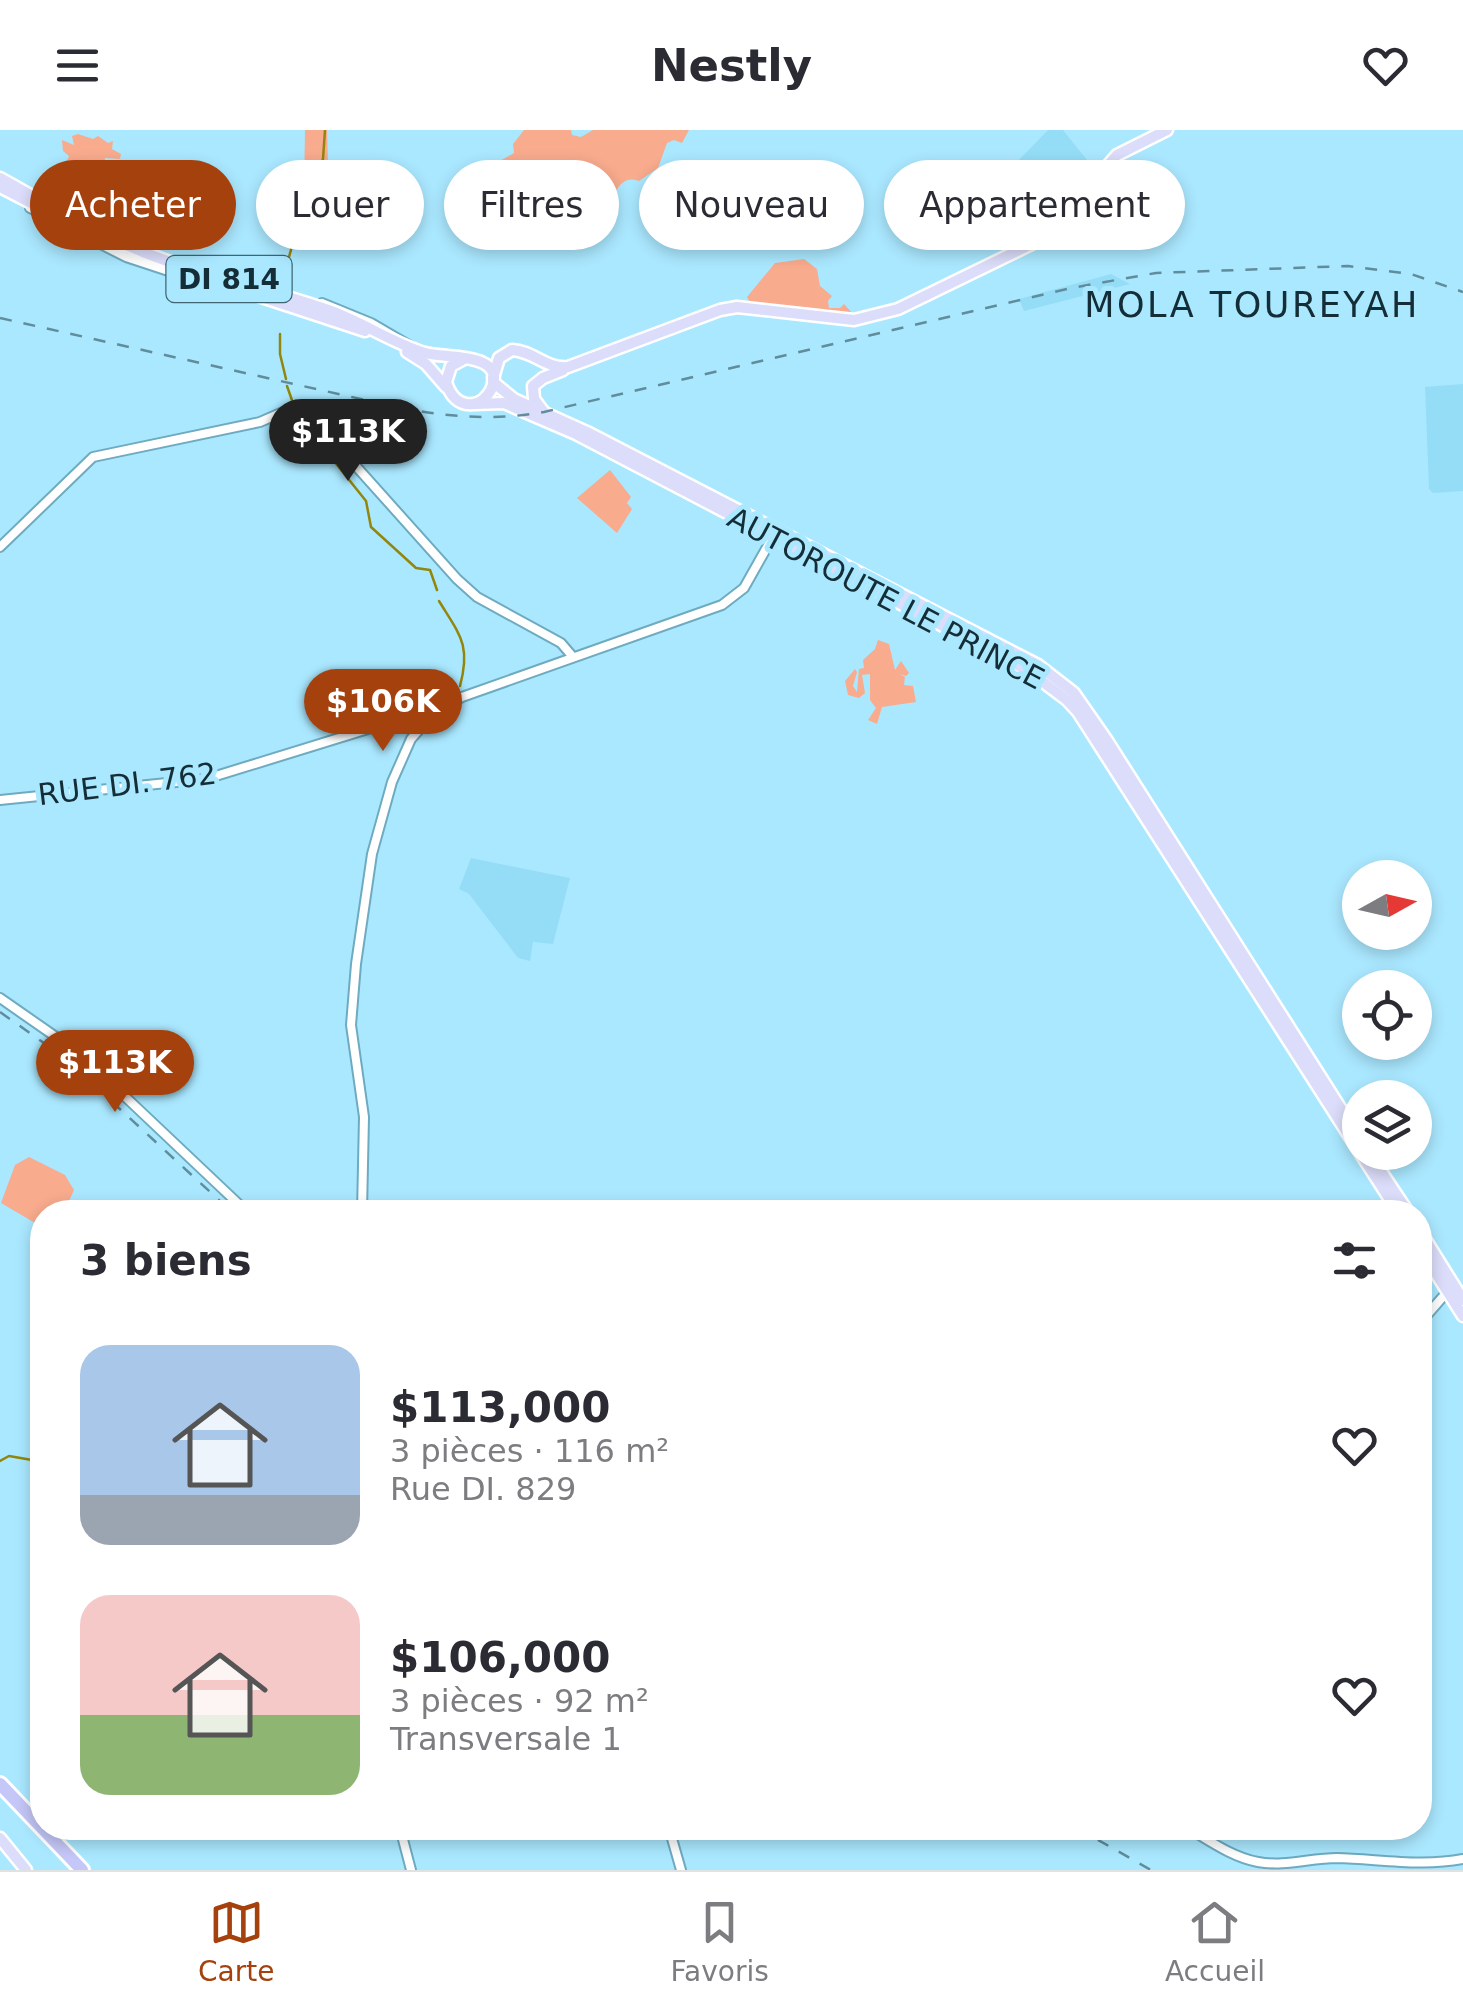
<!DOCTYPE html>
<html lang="fr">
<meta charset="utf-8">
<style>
:root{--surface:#fff;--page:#f7f7f7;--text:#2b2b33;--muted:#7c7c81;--line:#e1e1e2;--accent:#a5410d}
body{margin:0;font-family:"DejaVu Sans",sans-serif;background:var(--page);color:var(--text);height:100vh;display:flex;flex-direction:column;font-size:38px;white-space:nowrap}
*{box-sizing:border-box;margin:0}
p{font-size:32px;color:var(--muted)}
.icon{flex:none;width:55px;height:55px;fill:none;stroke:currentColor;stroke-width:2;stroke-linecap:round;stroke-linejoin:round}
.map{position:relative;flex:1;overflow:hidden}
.side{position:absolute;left:30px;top:1070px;width:1402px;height:640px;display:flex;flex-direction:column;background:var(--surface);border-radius:40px;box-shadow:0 5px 15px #0003}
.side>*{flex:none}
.guide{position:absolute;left:30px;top:30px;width:1405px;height:90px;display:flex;gap:20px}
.needle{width:65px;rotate:82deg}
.fabs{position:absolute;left:1342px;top:730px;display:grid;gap:20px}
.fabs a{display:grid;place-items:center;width:90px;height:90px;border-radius:50%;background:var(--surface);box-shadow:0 5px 15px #0003;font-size:50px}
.price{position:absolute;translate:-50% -85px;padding:0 22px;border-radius:35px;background:var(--accent);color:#fff;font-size:32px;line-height:65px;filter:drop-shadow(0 2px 5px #0008)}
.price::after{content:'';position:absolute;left:50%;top:60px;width:30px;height:22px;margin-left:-15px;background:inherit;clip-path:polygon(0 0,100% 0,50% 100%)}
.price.on{background:#222;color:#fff}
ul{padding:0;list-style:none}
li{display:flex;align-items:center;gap:30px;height:250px;padding:0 50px}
li span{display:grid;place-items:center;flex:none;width:280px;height:200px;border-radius:30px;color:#555}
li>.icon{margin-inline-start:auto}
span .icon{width:120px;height:120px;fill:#fffc;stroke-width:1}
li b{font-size:42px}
h2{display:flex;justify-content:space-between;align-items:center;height:120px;padding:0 50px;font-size:42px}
.pill{padding:0 35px;border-radius:45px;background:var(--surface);box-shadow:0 5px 15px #0003;font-size:35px;line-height:90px}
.pill.on{background:var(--accent);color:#fff}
header{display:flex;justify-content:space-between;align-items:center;height:130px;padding:0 50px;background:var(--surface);font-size:45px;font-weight:600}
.dock{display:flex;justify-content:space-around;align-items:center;height:140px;border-top:2px solid var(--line);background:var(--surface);font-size:28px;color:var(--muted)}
.dock a{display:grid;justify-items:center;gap:5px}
.dock .on{color:var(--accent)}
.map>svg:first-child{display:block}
.built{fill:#95ddf7}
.green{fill:#f8ab8d}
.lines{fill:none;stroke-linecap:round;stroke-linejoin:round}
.stream{stroke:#93860c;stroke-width:2.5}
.secondary-casing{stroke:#6eabc0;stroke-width:12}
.primary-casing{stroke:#fff;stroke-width:15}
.highway-casing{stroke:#fff;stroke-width:18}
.secondary{stroke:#fff;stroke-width:8}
.primary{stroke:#dcddfa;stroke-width:10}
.highway{stroke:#c4c7f7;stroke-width:12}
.rail{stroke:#608c9c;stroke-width:2.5;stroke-dasharray:12 12;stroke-linecap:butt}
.labels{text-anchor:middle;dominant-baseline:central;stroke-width:10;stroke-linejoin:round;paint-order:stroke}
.shield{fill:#aae8ff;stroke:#416572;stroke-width:2.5}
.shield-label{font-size:28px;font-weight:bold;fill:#142d36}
.street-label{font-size:30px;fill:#142d36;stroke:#aae8ff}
.quarter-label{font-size:35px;letter-spacing:2.5px;fill:#142d36;stroke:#aae8ff}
</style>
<header><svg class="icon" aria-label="menu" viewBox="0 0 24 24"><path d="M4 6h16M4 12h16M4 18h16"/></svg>Nestly<svg class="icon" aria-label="heart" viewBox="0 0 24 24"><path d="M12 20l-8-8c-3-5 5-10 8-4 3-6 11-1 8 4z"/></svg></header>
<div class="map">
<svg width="1463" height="1740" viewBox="0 0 1463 1740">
<rect width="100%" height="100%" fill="#aae8ff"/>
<g class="built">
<path d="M1048 0H1063L1095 40 1090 51 1041 107 1025 58 1012 37Z"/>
<path d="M1111 144 1130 154 1024 181 1019 169Z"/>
<path d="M1463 254V361L1433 363 1429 359 1425 257Z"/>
<path d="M471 728 570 748 553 814 533 812 530 831 518 828 469 764 459 759Z"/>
</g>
<g class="green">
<path d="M305 0H327L328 31 319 36 313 66 294 112 288 116 304 59Z"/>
<path d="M524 0H571L572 5 581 7 593 0H689L682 13 674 10 667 13 658 38 639 51C628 47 623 51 616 60L602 61 596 67 523 87 515 80 490 77V72L496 69 495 62 502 59 503 45 508 44 500 31 514 23 513 14Z"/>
<path d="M78 4 93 9 98 6 108 13 113 11 112 19 121 24 120 29 105 28 104 37H113L112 44 96 53 111 61V72L89 69 79 48 64 49 61 61 52 70H45L28 62 37 57 45 45 55 47 59 35 66 33 69 26 63 21 62 10 74 15 72 6Z"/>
<path d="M804 129 817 139 820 156 832 166 828 171 829 178H840L844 174 853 184 850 188 821 184 808 177 762 178 750 173 747 167 775 133Z"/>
<path d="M610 340 631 367 627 373 632 379 617 403 577 368Z"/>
<path d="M878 510 889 514 895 540 901 531 909 543 906 546 900 544 905 547 904 555 913 556 916 572 882 577 877 594 868 590 876 578 870 570V544L862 545 865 563 859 568 848 565 845 551 855 539 857 542 853 556 857 562 859 539 864 538 863 530 875 519Z"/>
<path d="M29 1027 65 1045 74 1060 64 1082H42V1097L1 1073 15 1035Z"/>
</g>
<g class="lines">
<g class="stream">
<path d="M281 156 302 80 323 29 325 0"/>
<path d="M280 204V224L286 249"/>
<path d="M287 256 294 276"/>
<path d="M298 286 366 371 371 397 416 438 430 440 437 460"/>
<path d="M439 471C460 505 471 515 460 556"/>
<path d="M0 1331 9 1326 32 1330 42 1336"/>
</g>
<g class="secondary-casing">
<g id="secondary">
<path d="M30 78 126 127 238 164"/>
<path d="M236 147 266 156"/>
<path d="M322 173 371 193 412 217"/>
<path d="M0 417 93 327 260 292 283 282 305 278 325 287 354 334 457 449 477 467 561 513 573 527"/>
<path d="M0 670 206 649 394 591 417 587 427 590"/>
<path d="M0 868 79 923 247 1082"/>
<path d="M362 1082 364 987 351 895 356 834 372 724 392 652 411 609 433 584 462 567 722 475 744 458 775 403"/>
<path d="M1420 1193 1447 1162"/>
<path d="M400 1698 411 1740"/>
<path d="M669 1698 681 1740"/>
<path d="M1188 1698C1210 1711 1232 1727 1258 1732 1285 1737 1310 1728 1337 1728 1378 1729 1422 1737 1463 1729"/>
</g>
</g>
<g class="primary-casing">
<g id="primary">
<path d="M0 48C47 74 93 102 143 122 205 147 271 159 334 182 365 194 393 213 425 223 445 229 508 221 491 260 487 267 481 273 473 274 458 276 450 265 446 252L451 236 466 228"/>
<path d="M0 57 39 77"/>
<path d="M234 158 365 201"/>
<path d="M407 222 426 234 446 257"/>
<path d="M493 248 499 228 512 220C534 221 545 239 568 237L720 180 737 177 854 190 898 179 1046 107 1117 25 1167 0"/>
<path d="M493 252 514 269 587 302 1038 535 1074 563 1106 609 1360 1009"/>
<path d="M475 274 504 273 576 304 1027 540 1067 570 1078 582 1398 1082"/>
<path d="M543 281 534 269 533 256 543 248 563 240"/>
<path d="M1368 1022 1408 1082"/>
<path d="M1420 1101 1463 1170"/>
<path d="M1420 1118 1463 1186"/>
<path d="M0 1708 26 1740"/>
</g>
</g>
<g class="highway-casing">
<path id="highway" d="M0 1654 82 1740"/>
</g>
<use href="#secondary" class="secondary"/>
<use href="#primary" class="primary"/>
<use href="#highway" class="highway"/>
<g class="rail">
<path d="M0 188 383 274C438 286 488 292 544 282L1071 158 1156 143 1348 136 1411 144 1463 162"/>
<path d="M0 882 61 925 232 1082"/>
<path d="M1077 1698 1151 1740"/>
</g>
</g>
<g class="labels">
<rect class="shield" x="166.5" y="126" width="125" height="46" rx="8"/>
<g class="shield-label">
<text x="229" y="149">DI 814</text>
</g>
<g class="street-label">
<text transform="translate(886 468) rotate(28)">AUTOROUTE LE PRINCE</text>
<text transform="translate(127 654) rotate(-7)">RUE DI. 762</text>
</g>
<g class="quarter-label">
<text x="1252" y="175">MOLA TOUREYAH</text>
</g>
</g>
</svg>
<div class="fabs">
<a><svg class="needle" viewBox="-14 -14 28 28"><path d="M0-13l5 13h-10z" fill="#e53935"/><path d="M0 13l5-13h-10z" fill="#7c7c81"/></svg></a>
<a><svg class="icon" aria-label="locate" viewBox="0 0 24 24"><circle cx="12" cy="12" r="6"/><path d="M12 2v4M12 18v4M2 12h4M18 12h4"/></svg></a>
<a><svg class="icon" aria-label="layers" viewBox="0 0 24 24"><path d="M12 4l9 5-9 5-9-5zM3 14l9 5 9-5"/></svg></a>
</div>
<b class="price on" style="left:348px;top:354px">$113K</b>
<b class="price" style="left:383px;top:624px">$106K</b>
<b class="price" style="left:115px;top:985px">$113K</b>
<div class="guide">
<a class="pill on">Acheter</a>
<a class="pill">Louer</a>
<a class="pill">Filtres</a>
<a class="pill">Nouveau</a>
<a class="pill">Appartement</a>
</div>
<section class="side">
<h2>3 biens<svg class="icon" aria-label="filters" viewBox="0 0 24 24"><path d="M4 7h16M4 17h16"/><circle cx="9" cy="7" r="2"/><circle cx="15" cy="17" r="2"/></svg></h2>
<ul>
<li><span style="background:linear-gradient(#a9c7e8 75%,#9aa5b1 0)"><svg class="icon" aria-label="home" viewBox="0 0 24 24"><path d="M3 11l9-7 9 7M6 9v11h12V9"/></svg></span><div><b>$113,000</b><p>3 pièces · 116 m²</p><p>Rue DI. 829</p></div><svg class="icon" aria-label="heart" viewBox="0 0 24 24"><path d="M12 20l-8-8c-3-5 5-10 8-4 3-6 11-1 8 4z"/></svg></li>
<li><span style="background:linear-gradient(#f6c9c9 60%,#8fb573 0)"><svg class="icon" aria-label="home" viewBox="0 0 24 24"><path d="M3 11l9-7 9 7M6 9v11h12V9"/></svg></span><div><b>$106,000</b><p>3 pièces · 92 m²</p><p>Transversale 1</p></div><svg class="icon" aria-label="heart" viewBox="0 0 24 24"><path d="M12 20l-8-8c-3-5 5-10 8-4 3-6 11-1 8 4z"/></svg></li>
</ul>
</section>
</div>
<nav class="dock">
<a class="on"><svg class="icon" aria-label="map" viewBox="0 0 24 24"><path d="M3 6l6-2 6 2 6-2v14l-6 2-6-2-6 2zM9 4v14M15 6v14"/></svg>Carte</a>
<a><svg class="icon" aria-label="saved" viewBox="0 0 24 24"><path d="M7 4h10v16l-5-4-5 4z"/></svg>Favoris</a>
<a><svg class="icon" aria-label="home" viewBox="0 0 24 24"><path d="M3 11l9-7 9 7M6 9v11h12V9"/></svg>Accueil</a>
</nav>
